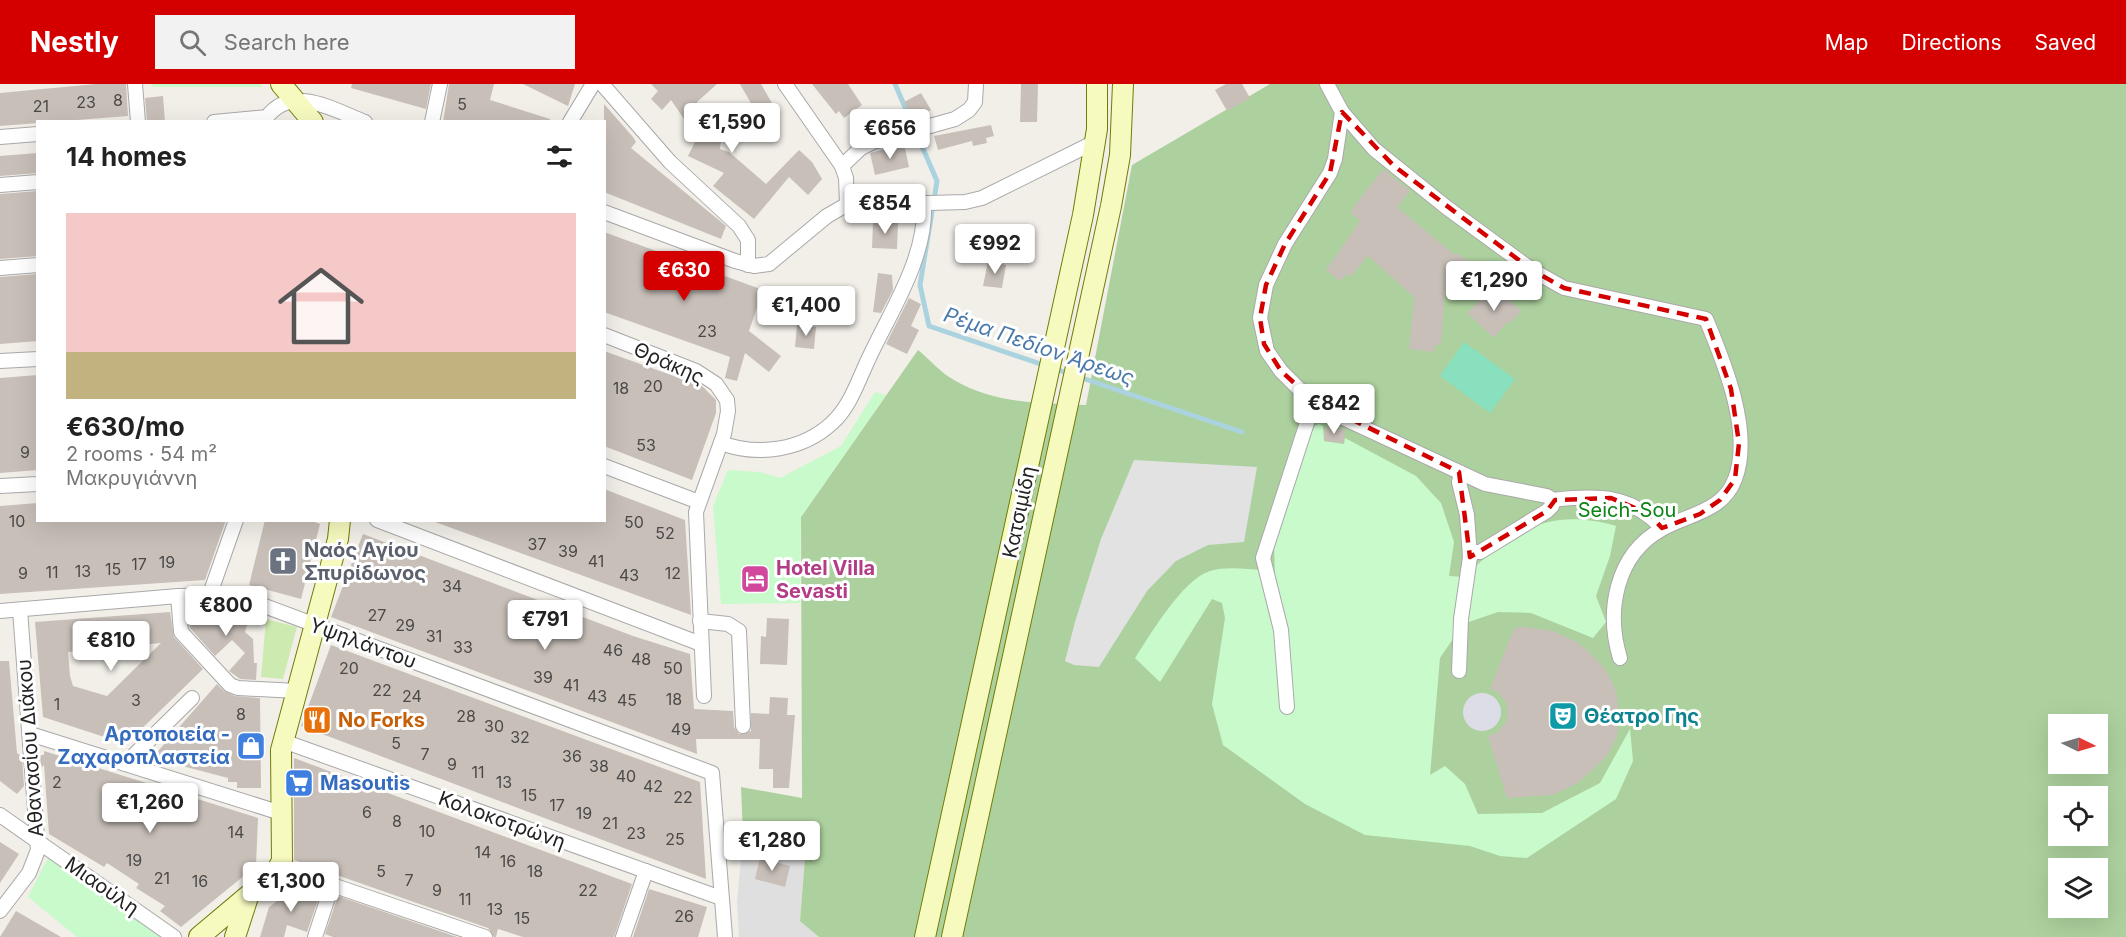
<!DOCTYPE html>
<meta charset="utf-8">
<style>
:root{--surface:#fff;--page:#f2f2f2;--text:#222;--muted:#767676;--accent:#d40000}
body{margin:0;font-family:Inter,sans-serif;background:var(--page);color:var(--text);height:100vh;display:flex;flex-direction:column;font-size:22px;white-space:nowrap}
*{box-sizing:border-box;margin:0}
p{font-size:20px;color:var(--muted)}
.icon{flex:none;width:33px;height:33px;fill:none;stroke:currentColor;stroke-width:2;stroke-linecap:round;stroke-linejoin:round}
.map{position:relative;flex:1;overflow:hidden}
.drawer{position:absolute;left:36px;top:36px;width:570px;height:402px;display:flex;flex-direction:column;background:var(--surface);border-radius:0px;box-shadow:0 6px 24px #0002}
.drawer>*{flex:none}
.needle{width:39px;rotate:95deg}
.fabs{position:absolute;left:2048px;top:630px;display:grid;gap:12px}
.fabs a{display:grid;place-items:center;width:60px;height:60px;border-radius:0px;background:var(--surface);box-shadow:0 6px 24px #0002;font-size:30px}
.price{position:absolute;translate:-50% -51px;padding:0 14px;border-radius:6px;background:#fff;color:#222;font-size:20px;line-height:39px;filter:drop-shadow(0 2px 3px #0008)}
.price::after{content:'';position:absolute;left:50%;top:36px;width:18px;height:14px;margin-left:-9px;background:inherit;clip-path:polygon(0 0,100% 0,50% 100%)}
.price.current{background:var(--accent);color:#fff}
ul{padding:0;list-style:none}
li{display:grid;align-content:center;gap:12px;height:318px;padding:0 30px}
li span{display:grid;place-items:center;height:186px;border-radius:0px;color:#555}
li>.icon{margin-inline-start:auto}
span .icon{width:108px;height:108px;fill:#fffc;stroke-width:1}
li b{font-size:26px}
h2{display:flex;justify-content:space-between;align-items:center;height:72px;padding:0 30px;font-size:26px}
header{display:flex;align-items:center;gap:36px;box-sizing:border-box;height:84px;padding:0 30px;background:var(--accent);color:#fff}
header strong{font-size:28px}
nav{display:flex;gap:33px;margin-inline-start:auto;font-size:21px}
.search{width:420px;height:54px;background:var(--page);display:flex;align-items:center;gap:15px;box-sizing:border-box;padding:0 21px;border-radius:0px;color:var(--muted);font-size:22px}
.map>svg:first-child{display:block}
.residential{fill:#e0dfdf}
.grass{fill:#cdebb0}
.forest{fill:#add19e;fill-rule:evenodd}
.park{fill:#c8facc}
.pitch{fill:#88e0be}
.parking{fill:#e2e2e2}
.plaza{fill:#dddde8}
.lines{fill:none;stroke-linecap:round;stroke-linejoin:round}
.stream{stroke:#aad3df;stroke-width:5}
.building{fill:#c7bfb8;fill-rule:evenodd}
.street-casing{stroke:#a9a9a9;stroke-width:16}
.secondary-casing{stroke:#707d05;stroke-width:22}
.street{stroke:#fff;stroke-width:14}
.secondary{stroke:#f7fabf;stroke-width:20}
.marked{fill:none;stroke:#d40000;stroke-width:4.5;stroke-dasharray:12 8;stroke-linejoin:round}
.labels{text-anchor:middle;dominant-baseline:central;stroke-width:6;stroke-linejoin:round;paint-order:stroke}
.number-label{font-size:16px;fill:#4b4948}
.street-label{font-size:20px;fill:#222;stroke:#fff}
.park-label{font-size:20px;fill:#0c8416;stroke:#fff}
.worship-label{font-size:20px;font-weight:bold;fill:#5b616d;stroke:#fff;text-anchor:start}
.hotel-label{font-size:20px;font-weight:bold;fill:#b23c85;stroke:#fff;text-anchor:start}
.culture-label{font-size:20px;font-weight:bold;fill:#0d838f;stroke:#fff;text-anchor:start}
.food-label{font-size:20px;font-weight:bold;fill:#c56008;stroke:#fff;text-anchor:start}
.shop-label{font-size:20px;font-weight:bold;fill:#366cbe;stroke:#fff;text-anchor:end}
.water-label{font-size:21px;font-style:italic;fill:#4a7aab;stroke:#fff}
</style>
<header>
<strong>Nestly</strong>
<div class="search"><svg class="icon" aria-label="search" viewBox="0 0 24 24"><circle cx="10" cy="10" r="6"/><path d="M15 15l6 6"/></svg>Search here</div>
<nav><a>Map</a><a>Directions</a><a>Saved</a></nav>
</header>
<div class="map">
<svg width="2126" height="853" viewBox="0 0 2126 853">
<rect width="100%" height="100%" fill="#f2efe9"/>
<path class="residential" d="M743 753 805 773 800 836 819 853H739L737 818Z"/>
<path class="grass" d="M266 535 297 543 283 595 261 593Z"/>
<path class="forest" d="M1270 0H2126V853H819L800 837 805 773 743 753 741 703 802 714 801 433 918 266C929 275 941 289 954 296 995 320 1039 319 1086 321L1132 81ZM2058 640H2097V680H2058ZM2058 712H2097V752H2058ZM2058 784H2097V824H2058Z"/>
<g class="park">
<path d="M152 0H260L263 3H152Z"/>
<path d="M875 308 886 311 801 433 800 519 721 520 713 422 728 386 760 388 780 394 841 362Z"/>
<path d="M1319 340 1323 342 1324 357 1344 360 1345 354 1416 392 1441 419 1454 458 1449 492 1465 493C1511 446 1550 423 1616 442L1610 472 1596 512 1606 538 1593 554 1531 529 1498 528 1463 540 1440 574 1430 691 1445 682 1465 700 1478 730 1542 729 1600 699 1630 645 1633 677 1616 715 1527 774 1500 772 1470 762 1365 751 1305 720 1223 661 1212 620 1225 534 1222 519 1212 515 1160 598 1135 574C1151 550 1182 496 1210 487 1226 482 1246 485 1262 486L1264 494 1275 493 1274 459 1310 344Z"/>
<path d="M48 774 162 852 163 853H77L28 813Z"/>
</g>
<path class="pitch" d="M1464 258 1515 295 1490 329 1440 292Z"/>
<path class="parking" d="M1134 376 1257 383 1244 458 1208 461 1176 477 1147 507 1099 583 1074 581 1065 577 1075 538 1101 455Z"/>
<circle class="plaza" cx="1482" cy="628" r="19"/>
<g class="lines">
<g class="stream">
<path d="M895 0 937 97 920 201 929 242 1070 290"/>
<path d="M1079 293 1242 348"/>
</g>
</g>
<g class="building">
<path d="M96 0H126L128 32 0 42V9Z"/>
<path d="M352 0H431L426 25 351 4Z"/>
<path d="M449 0H494L490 16 550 35 549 38H443Z"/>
<path d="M523 0H575L568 22Z"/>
<path d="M651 0H717L697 18 721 57 720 65 729 68 766 100 799 66 812 78 822 95 808 111 789 93 754 135 713 102 724 89 688 72 697 54 671 16 662 26 651 15 658 7Z"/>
<path d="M740 0H761L773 21 757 30Z"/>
<path d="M812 0H848L862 21 844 34 839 27 836 30Z"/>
<path d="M1021 0H1038L1037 38H1020Z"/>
<path d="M1226 0H1242L1250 14 1227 27 1215 6Z"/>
<path d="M921 9 931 26 914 36 904 18Z"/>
<path d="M163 12 165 38H147L145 14Z"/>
<path d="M604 20 633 53 636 58 631 64 726 142 721 155 604 108Z"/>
<path d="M991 41 994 52 986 54 987 59 973 62 972 57 938 66 934 52Z"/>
<path d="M904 60 909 83 875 91 870 69Z"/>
<path d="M38 69V89L0 92V72Z"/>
<path d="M1383 85 1410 107 1397 123 1455 171 1457 169 1474 181 1454 206 1445 208 1441 261H1435L1434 268 1409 265 1414 213 1368 172 1350 193 1347 190 1340 197 1326 186 1360 137 1350 128Z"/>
<path d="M38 107V172L0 175V110Z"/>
<path d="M873 138H898L897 165 872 164Z"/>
<path d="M604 148 763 206 749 247 781 272 769 288 745 269 737 297 725 294 730 273 604 228Z"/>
<path d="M988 177 1006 181 1002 204 983 202Z"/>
<path d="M878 189 892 191 893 206 881 229 873 228Z"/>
<path d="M37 190 38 257 0 260V193Z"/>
<path d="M1494 202 1521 227 1509 240 1507 238 1494 254 1467 229Z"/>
<path d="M909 214 921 220 911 242 919 246 907 270 886 260Z"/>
<path d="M797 241 816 243 814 265 795 263Z"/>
<path d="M604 267 702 302 716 316V329L692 396 604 362Z"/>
<path d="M38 291V386L0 389V294Z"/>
<path d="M1325 343 1345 345 1343 359 1324 357Z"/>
<path d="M604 405 685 436 691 531 435 438 604 436Z"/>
<path d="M38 419V436H226L205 496 0 510V422Z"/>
<path d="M265 436H309L320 440 301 515 249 501Z"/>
<path d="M363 450 633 552 690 570 694 625 733 627 734 643 739 650 751 647V629L769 630 770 613 788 614 787 631H795L789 704H773V685H759L760 655H696L697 670 331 533Z"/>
<path d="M235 523 247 541 245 548 253 555 254 579H257L256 596 240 595 229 587 245 569 232 556 215 572 190 544 188 527Z"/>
<path d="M170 528 174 553 203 585 126 660 43 633 35 538ZM161 559 107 612 73 602 70 592 68 568Z"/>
<path d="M767 534 789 535 787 581 760 580 761 552 766 553Z"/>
<path d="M1526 543 1553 547 1577 558 1587 566 1605 585 1611 596 1617 610 1619 637 1617 652 1607 672 1578 699 1552 711 1507 714 1488 652 1496 649 1507 637V620L1498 608 1490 605 1514 544Z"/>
<path d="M331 561 700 698 706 795 301 642Z"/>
<path d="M0 577H9L17 669 22 673 24 702 17 710 0 697Z"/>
<path d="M217 600 224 607 235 612 260 614 261 704H237V698H228V694L152 674Z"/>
<path d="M44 667 258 734 256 782 181 843 160 827 165 822 136 804 139 800 107 779 104 783 49 750 44 681 41 684 40 671H44Z"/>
<path d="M294 674 632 800 614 853H523L498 845 496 853H494L488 844 294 776Z"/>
<path d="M0 758 19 770 0 799Z"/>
<path d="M760 774 790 782 785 803 755 795Z"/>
<path d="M305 801 321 807 307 848 287 841 284 853H260L269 823 291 807 302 811Z"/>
<path d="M649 805 707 823 698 853H633Z"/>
<path d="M338 812 457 853H333L325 850Z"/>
<path d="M16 827 61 853H0Z"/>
</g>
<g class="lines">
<g class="street-casing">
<g id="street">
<path d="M135 0 138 38"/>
<path d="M602 0 670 78 739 142 748 156V181"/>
<path d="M785 0 842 82 846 94 847 119"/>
<path d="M1327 0 1342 28 1374 65 1446 123 1532 186 1564 204 1706 235C1724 278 1753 348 1735 395 1723 428 1688 430 1662 445 1615 471 1606 528 1620 574"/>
<path d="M1342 28 1335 75 1330 89 1285 160 1266 201 1260 234 1267 267 1281 287 1303 309 1343 334 1485 400 1547 412 1553 416"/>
<path d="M214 38 267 33C291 0 334 26 365 38"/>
<path d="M432 38 440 0"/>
<path d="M570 38 593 0"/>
<path d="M0 53 38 50"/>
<path d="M842 82 861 64 873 58 955 35 969 26 975 18 976 0"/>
<path d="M0 101 38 98"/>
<path d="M604 128 735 177 754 182 769 180 827 132 853 117 893 120 965 118 982 114 1095 58"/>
<path d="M0 184 38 181"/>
<path d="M604 251 696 287 716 300 727 316 728 327 724 350 696 428 704 612"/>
<path d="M0 277 38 275"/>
<path d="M721 359C758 373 803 366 832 339 850 323 858 297 868 276 890 228 927 174 924 119"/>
<path d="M604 382 699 418"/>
<path d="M0 402 38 400"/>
<path d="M377 436 701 560"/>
<path d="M1470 473 1472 468H1480L1547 427 1552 422 1553 416C1596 411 1631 410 1662 444"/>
<path d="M210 510 236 436"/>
<path d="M178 512 181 548 230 601 238 604 297 607"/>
<path d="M0 527 178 512 235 511 712 689 725 853"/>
<path d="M700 537 728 540 739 547 743 642"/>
<path d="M1459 587 1461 535 1470 473 1467 431 1459 398 1461 389"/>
<path d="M1287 623 1281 546 1263 474 1314 317"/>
<path d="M30 650 281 729"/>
<path d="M283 657 721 814"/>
<path d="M125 680 192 614"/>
<path d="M0 731 174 853"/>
<path d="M279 783 485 853"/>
<path d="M0 827 29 789 38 766 20 526"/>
<path d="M315 853 332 801"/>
<path d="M623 853 646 787"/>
</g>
</g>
<g class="secondary-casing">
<g id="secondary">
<path d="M281 0 313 38"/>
<path d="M199 853 275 789 282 777 281 666 338 455 340 436"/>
<path d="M235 853 247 816"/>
<path d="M925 853 1083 131 1097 45V0"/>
<path d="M952 853 1111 122 1120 71 1123 0"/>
</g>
</g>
<use href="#street" class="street"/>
<use href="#secondary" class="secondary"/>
</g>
<path class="marked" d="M1342 28 1394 82 1532 186 1564 204 1706 235 1731 305 1739 359 1735 395 1720 416 1700 430 1662 444 1649 430 1611 414 1555 416 1547 427 1470 473 1459 388 1314 317 1281 287 1264 260 1260 234 1266 201 1285 160 1330 89Z"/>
<defs>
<g id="church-square" transform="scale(1.5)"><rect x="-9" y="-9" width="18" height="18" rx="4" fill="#6b7280" stroke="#fff"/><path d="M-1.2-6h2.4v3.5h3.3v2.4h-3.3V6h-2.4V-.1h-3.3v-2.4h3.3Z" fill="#fff"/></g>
<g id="hotel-square" transform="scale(1.5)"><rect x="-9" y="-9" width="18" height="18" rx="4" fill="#d1479c" stroke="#fff"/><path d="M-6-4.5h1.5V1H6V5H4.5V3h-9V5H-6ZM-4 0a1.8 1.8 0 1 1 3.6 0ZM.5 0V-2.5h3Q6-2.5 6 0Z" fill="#fff"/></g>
<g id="theatre-square" transform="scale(1.5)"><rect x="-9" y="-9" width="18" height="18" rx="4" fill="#0f9aa8" stroke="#fff"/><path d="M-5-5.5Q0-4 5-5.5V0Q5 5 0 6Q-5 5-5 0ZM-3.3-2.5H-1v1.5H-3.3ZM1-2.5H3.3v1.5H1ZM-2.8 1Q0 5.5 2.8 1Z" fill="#fff"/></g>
<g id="restaurant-square" transform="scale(1.5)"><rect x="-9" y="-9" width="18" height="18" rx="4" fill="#e8710a" stroke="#fff"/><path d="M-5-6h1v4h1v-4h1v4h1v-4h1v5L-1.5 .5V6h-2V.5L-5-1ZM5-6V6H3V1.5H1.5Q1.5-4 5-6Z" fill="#fff"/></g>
<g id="shop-square" transform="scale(1.5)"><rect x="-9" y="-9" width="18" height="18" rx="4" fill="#3f7fe0" stroke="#fff"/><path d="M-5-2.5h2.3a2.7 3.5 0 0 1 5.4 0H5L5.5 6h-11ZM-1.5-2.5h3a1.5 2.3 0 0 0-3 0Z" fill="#fff"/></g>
<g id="supermarket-square" transform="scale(1.5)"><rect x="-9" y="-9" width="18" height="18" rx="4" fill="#3f7fe0" stroke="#fff"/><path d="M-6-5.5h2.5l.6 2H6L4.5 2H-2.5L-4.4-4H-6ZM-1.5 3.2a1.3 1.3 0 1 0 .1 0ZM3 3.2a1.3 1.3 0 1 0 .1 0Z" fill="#fff"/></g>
</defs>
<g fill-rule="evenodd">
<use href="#church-square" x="283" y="477"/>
<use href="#hotel-square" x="755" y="495"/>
<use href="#theatre-square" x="1563" y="632"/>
<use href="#restaurant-square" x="317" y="636"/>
<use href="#shop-square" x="251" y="662"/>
<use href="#supermarket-square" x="299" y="699"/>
</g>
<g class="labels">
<g class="number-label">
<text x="118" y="16">8</text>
<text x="86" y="18">23</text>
<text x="462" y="20">5</text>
<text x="41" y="22">21</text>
<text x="707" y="247">23</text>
<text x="653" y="302">20</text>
<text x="621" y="304">18</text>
<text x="646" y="361">53</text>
<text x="25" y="368">9</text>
<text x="17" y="437">10</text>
<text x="634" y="438">50</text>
<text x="665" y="449">52</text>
<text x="537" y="460">37</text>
<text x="568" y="467">39</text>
<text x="596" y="477">41</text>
<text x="167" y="478">19</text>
<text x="139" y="480">17</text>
<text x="113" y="485">15</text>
<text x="83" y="487">13</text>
<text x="52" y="488">11</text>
<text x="23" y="489">9</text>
<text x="673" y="489">12</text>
<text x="629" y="491">43</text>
<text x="452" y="502">34</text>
<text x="377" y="531">27</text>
<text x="405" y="541">29</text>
<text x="434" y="552">31</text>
<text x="463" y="563">33</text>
<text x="613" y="566">46</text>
<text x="641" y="575">48</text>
<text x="349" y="584">20</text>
<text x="673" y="584">50</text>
<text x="543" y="593">39</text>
<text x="571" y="601">41</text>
<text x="382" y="606">22</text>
<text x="412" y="612">24</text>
<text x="597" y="612">43</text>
<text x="674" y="615">18</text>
<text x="136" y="616">3</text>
<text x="627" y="616">45</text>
<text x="57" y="620">1</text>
<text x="241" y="630">8</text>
<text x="466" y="632">28</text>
<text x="494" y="642">30</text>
<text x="681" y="645">49</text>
<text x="520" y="653">32</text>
<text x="396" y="659">5</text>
<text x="425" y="670">7</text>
<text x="572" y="672">36</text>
<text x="452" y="680">9</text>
<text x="599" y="682">38</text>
<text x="478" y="688">11</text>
<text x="626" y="692">40</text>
<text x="57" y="698">2</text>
<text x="504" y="698">13</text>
<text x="653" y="702">42</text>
<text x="529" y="711">15</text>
<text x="683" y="713">22</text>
<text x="557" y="721">17</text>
<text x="367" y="728">6</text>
<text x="584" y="729">19</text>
<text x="397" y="737">8</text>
<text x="610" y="739">21</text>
<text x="427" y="747">10</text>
<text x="236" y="748">14</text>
<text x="636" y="749">23</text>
<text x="675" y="755">25</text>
<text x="483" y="768">14</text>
<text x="134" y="776">19</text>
<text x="508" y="777">16</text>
<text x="381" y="787">5</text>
<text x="535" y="787">18</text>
<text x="162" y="794">21</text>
<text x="409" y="796">7</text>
<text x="200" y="797">16</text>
<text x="437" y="806">9</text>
<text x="588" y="806">22</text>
<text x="465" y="815">11</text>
<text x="495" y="825">13</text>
<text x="684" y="832">26</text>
<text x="522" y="834">15</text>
</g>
<g class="street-label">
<text transform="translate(669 279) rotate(24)">Θράκης</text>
<text transform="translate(1019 428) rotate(-78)">Κατσιμίδη</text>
<text transform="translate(363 559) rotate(20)">Υψηλάντου</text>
<text transform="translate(30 664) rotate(-94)">Αθανασίου Διάκου</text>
<text transform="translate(502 736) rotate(20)">Κολοκοτρώνη</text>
<text transform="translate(102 802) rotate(35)">Μιαούλη</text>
</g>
<g class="park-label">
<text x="1627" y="426">Seich-Sou</text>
</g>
<g class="worship-label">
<text x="304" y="466">Ναός Αγίου<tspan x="304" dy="23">Σπυρίδωνος</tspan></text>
</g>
<g class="hotel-label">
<text x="776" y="484">Hotel Villa<tspan x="776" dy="23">Sevasti</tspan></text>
</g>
<g class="culture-label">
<text x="1584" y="632">Θέατρο Γης</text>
</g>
<g class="food-label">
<text x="338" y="636">No Forks</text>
</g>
<g class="shop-label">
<text x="230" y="650">Αρτοποιεία -<tspan x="230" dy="23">Ζαχαροπλαστεία</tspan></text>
<text x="320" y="699" text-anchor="start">Masoutis</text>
</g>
<g class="water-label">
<text transform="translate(1039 262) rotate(19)">Ρέμα Πεδίον Άρεως</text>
</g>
</g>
</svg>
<div class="fabs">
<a><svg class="needle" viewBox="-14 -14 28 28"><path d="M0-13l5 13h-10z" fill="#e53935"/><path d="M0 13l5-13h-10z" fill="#767676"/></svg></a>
<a><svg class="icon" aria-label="locate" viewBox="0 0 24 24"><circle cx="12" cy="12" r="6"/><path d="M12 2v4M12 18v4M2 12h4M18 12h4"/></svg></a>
<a><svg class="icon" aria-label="layers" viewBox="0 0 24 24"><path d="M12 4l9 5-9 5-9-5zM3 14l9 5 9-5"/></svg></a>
</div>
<b class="price" style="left:732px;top:70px">€1,590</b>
<b class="price" style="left:890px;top:76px">€656</b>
<b class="price" style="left:885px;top:151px">€854</b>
<b class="price" style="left:995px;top:191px">€992</b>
<b class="price current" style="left:684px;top:218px">€630</b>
<b class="price" style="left:1494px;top:228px">€1,290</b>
<b class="price" style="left:806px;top:253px">€1,400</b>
<b class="price" style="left:1334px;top:351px">€842</b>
<b class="price" style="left:226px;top:553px">€800</b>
<b class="price" style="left:545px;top:567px">€791</b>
<b class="price" style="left:111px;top:588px">€810</b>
<b class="price" style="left:150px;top:750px">€1,260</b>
<b class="price" style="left:772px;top:788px">€1,280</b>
<b class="price" style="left:291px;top:829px">€1,300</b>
<section class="drawer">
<h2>14 homes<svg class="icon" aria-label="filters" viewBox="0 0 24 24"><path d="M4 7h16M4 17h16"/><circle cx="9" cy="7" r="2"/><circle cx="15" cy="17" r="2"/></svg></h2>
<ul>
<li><span style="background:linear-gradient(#f6c9c9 75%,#c2b280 0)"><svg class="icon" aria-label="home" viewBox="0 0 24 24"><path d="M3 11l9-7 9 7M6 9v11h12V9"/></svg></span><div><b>€630/mo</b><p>2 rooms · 54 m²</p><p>Μακρυγιάννη</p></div></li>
</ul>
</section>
</div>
